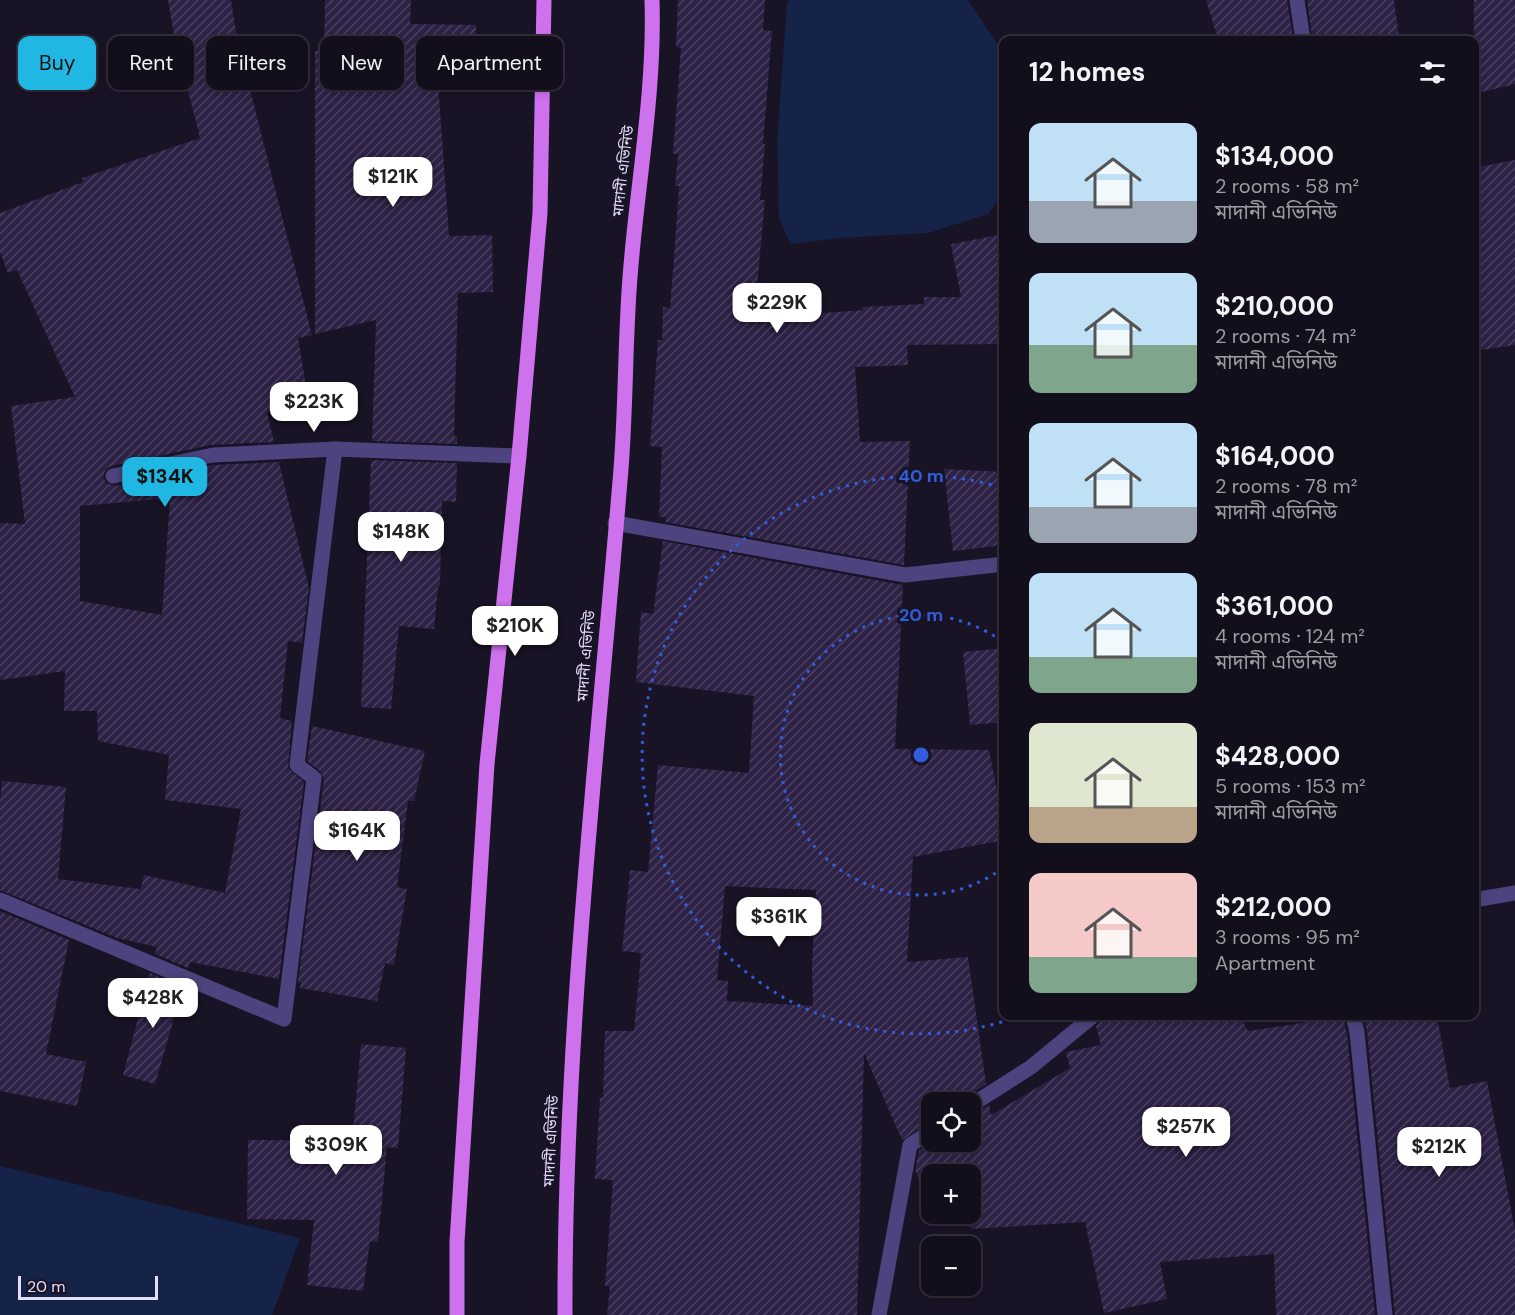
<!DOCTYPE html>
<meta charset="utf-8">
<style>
:root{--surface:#130e1c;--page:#201c29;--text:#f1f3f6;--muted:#9d9ca3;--line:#322e3b;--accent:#20b7e3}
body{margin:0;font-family:"DM Sans","Noto Sans Bengali",sans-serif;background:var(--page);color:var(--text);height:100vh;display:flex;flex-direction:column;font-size:22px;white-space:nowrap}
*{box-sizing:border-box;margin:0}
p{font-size:20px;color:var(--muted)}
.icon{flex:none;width:33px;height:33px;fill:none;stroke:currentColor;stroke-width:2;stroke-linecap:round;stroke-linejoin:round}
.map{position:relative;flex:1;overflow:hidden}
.panel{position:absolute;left:999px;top:36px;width:480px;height:984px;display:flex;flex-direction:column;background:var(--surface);border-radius:12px;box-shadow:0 3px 9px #0003,0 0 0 2px var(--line)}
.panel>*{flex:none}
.hud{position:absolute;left:18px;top:36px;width:570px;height:54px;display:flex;gap:12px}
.buttons{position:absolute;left:921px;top:1092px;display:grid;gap:12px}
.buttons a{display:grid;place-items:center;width:60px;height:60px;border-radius:12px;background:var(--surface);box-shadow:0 3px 9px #0003,0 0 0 2px var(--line);font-size:30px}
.scale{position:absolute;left:18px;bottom:15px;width:140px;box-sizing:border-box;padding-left:6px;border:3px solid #e4dcfb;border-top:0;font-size:16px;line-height:21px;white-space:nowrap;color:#e4dcfb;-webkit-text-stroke:4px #191326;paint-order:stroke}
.price{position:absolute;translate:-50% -51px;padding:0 14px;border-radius:12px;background:#fff;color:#222;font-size:20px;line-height:39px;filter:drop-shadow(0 2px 3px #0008)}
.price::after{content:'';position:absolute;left:50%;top:36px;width:18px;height:14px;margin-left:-9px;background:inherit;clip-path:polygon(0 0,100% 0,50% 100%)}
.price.current{background:var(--accent);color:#111}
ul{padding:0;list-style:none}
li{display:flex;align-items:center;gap:18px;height:150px;padding:0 30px}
li span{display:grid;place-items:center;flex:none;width:168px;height:120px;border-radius:12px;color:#555}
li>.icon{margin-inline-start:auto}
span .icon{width:72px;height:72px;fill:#fffc;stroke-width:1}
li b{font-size:26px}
h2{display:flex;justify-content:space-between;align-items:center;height:72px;padding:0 30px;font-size:26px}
.chip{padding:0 21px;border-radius:12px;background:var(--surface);box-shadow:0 3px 9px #0003,0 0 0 2px var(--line);font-size:21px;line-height:54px}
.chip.current{background:var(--accent);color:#111}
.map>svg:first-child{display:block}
.water{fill:#152348}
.building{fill:url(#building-hatch);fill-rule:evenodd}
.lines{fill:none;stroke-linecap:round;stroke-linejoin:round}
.minor{stroke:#4d447f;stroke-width:15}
.major{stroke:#ce71ed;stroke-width:15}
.ring{fill:none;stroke:#315cdc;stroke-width:3;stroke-dasharray:3 6}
.labels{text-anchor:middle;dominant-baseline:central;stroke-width:6;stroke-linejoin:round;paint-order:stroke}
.street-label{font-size:15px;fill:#e4dcfb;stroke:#191326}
.centre{fill:#315cdc;stroke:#191326;stroke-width:3}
.ring-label{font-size:18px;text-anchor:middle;font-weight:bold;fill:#315cdc;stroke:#191326;stroke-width:6;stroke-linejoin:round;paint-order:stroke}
</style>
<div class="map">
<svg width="1515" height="1315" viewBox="0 0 1515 1315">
<defs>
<pattern id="building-hatch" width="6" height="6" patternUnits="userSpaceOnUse" patternTransform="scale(1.5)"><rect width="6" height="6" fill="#2d2145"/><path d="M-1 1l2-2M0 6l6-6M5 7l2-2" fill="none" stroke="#4b4161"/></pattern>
</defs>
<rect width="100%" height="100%" fill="#191326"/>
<g class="water">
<path d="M791 0H968L1002 51 1003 194 988 214 928 233 841 238 790 244 779 217 777 142 787 2Z"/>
<path d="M0 1166 300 1238 272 1315H0Z"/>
</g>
<g class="building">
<path d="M168 0H231L237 38 312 335 298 338 309 405 267 412 274 442 211 445 111 466 106 469 103 477 106 483 115 486 214 465 279 462 309 588 302 643 288 641 280 718 292 721 288 768 304 782 279 979 190 962 188 968 155 954 157 947 117 938 0 890V802L2 781 66 787 58 879 141 889 144 875 225 893 241 809 165 800 169 755 98 741 97 711H64L65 671 0 680V523L25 524 11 406 75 397 17 270 8 273 0 252V213L83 182 82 178 200 138 181 63 179 64ZM159 499V501L170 499 162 615 80 601V506Z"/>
<path d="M325 0H411L410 24 476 25 475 83 438 82 449 236 492 235 493 292 458 293 454 436H457V444L372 441 376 320 315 334V51H324Z"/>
<path d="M678 0H765L763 30 772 31 763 144H765L760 200H765L754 318 863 310V307L924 304V297H961L951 244 1004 234V344L907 345 908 365 855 367 860 442 910 441 904 565 665 522 666 517H659L662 447 650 446 658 340H662L663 307 670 308 675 244 679 186H675L678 154H673L681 48 676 47Z"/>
<path d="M1206 0H1287L1293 37 1217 36Z"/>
<path d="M1307 0H1394L1399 38 1312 37Z"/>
<path d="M1474 0H1515V84L1474 94Z"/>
<path d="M1515 160V345L1474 351V168Z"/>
<path d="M371 460 457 463 456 502 442 501 440 586H438L434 629 399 626 391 709 361 707Z"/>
<path d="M944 469 1004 472V545L953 551Z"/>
<path d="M663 541 903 585 895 749 989 750 1004 826V840L913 857 907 962 968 957 986 1084 965 1098 961 1102H932V1121L902 1140 864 1053 857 1315H607L610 1286H605L613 1180 595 1179 600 1097 603 1098 605 1031H634L641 953 622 951 630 870 648 872 658 765 749 773 754 696 636 682 641 612 653 614ZM725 886 816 890 812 966 813 1006 727 1001 728 981 717 980Z"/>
<path d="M1004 648V722L970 725 963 652Z"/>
<path d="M312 726 425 751 414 801H408L397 887 407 889 394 965 385 963 377 1001 300 988 301 983 298 982 324 779 320 771 307 761Z"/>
<path d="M0 911 69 940 46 1054 86 1062 77 1106 0 1091Z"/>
<path d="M150 973 183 987 155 1084 123 1075Z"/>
<path d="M1103 1016H1240L1248 1031 1343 1017 1347 1034 1375 1315H1276L1274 1254 1160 1262 1167 1299 1104 1313 1085 1222 971 1229 966 1214H970V1174H932V1196L927 1198 915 1170 919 1151 934 1142H970V1116L989 1105 991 1115 1070 1068 1066 1052 1101 1045 1096 1026 1102 1020Z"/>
<path d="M1363 1016H1437L1450 1088 1487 1081 1515 1231V1315H1395L1367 1031Z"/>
<path d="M361 1044 406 1048 398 1148 387 1147 378 1242 370 1241 363 1291 307 1285 314 1220 247 1219 248 1140 352 1141Z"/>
</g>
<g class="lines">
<g class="minor">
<path d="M1297 0 1303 40"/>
<path d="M113 476 213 455 335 449 519 456"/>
<path d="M615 523 905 575 1004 564"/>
<path d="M0 900 284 1019 314 778 297 765 335 449"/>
<path d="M1474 900 1515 893"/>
<path d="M1353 1016 1357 1032 1385 1315"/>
<path d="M970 1106 1031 1067 1093 1016"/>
<path d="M879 1315 910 1145 932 1131"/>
</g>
<g class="major">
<path d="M457 1315V1242L487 764 519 456 540 213 544 0"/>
<path d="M565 1315C564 1032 598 751 621 469 626 405 625 341 630 277 637 185 655 93 652 0"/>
</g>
</g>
<g class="ring">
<path d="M1003 868A140 140 0 1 1 1003 642"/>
<path d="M1019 1016A279 279 0 1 1 1003 488"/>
</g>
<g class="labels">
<g class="street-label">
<text transform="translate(623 171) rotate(-83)">মাদানী এভিনিউ</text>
<text transform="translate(586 656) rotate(-85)">মাদানী এভিনিউ</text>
<text transform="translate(551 1141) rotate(-87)">মাদানী এভিনিউ</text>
</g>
</g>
<circle cx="921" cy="755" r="9" class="centre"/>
<g class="ring-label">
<text x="921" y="482">40 m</text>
<text x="921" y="621">20 m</text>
</g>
</svg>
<div class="buttons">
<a><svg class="icon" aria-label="locate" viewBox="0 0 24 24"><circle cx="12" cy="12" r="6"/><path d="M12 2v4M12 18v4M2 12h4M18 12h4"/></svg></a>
<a>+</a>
<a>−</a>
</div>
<div class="scale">20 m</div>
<b class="price" style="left:393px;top:208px">$121K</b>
<b class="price" style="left:777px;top:334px">$229K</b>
<b class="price" style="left:314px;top:433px">$223K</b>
<b class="price current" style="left:165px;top:508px">$134K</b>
<b class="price" style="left:401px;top:563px">$148K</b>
<b class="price" style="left:515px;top:657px">$210K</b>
<b class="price" style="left:357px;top:862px">$164K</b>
<b class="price" style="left:779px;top:948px">$361K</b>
<b class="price" style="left:153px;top:1029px">$428K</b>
<b class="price" style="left:1186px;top:1158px">$257K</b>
<b class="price" style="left:336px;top:1176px">$309K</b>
<b class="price" style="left:1439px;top:1178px">$212K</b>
<div class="hud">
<a class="chip current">Buy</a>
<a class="chip">Rent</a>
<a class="chip">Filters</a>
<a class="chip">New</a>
<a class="chip">Apartment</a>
</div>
<section class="panel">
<h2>12 homes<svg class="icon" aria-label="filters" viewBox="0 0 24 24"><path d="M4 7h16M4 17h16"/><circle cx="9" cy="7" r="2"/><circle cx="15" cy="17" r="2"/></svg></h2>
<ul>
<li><span style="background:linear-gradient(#bfe0f5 65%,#9aa5b1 0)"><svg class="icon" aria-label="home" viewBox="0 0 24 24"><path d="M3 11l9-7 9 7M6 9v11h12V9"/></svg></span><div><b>$134,000</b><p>2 rooms · 58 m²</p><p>মাদানী এভিনিউ</p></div></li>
<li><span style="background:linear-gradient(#bfe0f5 60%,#7fa58c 0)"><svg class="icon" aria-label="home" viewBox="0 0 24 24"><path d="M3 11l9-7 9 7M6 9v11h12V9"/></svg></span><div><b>$210,000</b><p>2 rooms · 74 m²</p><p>মাদানী এভিনিউ</p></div></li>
<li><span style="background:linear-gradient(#bfe0f5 70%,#9aa5b1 0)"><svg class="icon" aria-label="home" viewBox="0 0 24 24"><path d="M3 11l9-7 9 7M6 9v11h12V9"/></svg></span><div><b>$164,000</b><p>2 rooms · 78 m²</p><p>মাদানী এভিনিউ</p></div></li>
<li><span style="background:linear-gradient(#bfe0f5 70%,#7fa58c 0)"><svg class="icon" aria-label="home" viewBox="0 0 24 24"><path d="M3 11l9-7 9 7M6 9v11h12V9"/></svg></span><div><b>$361,000</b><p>4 rooms · 124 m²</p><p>মাদানী এভিনিউ</p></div></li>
<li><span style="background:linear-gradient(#dfe7d0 70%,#b9a48a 0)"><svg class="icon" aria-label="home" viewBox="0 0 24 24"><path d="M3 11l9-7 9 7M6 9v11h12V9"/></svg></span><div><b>$428,000</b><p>5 rooms · 153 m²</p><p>মাদানী এভিনিউ</p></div></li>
<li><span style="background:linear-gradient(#f6c9c9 70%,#7fa58c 0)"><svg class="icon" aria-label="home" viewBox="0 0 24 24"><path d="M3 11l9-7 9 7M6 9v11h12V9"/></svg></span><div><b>$212,000</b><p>3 rooms · 95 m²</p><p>Apartment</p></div></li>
</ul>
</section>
</div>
